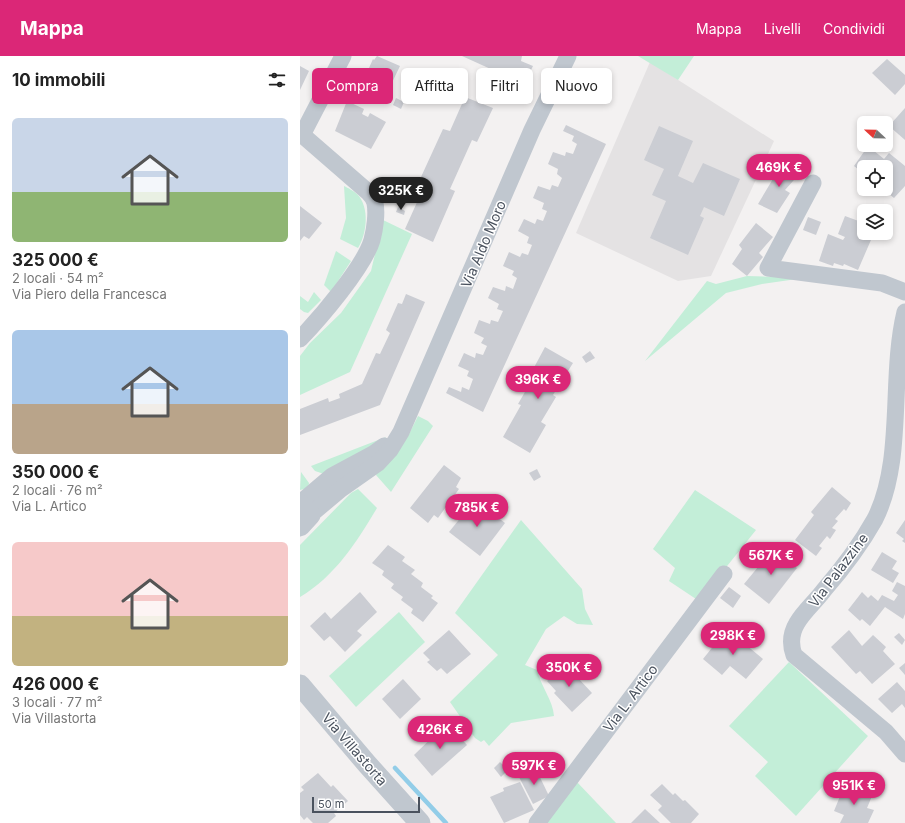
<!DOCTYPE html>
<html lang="it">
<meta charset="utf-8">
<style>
:root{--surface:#fff;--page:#f6f6f6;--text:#222;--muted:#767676;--accent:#db2777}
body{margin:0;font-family:Inter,sans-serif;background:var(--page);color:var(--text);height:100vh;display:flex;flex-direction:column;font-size:15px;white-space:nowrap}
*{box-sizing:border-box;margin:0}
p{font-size:13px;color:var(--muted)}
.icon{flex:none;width:22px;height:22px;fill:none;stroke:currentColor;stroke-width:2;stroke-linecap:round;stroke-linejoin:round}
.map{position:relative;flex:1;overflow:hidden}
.details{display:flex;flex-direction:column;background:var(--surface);width:300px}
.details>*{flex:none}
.hud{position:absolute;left:12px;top:12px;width:380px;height:36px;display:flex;gap:8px}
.needle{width:26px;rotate:292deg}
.tools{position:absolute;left:557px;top:60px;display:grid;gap:8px}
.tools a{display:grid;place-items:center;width:36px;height:36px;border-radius:6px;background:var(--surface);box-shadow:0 2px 6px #0003;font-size:20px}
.scale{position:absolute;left:12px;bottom:10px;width:108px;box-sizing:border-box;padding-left:4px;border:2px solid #4a525e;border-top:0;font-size:11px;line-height:14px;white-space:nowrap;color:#4a525e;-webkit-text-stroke:3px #fff;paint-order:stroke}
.price{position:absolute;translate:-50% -34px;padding:0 9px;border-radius:14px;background:var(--accent);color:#fff;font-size:13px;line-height:26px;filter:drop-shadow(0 1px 2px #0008)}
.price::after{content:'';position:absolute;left:50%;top:24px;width:12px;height:9px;margin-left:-6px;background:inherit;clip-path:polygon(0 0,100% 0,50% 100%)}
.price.selected{background:#222;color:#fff}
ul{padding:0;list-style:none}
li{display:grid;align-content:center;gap:8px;height:212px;padding:0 12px}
li span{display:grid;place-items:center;height:124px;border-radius:6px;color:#555}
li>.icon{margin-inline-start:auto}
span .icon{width:72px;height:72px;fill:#fffc;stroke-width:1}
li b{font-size:17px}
h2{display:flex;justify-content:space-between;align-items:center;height:48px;padding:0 12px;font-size:17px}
.tag{padding:0 14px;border-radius:6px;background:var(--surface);box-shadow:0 2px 6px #0003;font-size:14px;line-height:36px}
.tag.selected{background:var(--accent);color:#fff}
header{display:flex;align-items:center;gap:24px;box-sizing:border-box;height:56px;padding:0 20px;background:var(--accent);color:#fff}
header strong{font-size:19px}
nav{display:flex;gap:22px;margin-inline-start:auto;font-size:14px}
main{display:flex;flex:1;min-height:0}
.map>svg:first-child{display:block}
.education{fill:#e4e2e3}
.green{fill:#c3eed8}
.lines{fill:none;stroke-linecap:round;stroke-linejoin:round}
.stream{stroke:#92cde8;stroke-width:4.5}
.building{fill:#cbcdd3}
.minor{stroke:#c0c7cf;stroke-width:17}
.tertiary{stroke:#c0c7cf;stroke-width:21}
.labels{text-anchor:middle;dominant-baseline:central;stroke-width:3;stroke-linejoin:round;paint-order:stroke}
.street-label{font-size:14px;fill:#4a525e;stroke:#fff}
</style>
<header>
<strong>Mappa</strong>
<nav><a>Mappa</a><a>Livelli</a><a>Condividi</a></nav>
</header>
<main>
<section class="details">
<h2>10 immobili<svg class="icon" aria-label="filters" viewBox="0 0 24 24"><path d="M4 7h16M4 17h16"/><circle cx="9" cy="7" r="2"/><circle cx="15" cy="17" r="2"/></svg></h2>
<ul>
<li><span style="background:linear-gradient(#c9d6e8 60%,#8fb573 0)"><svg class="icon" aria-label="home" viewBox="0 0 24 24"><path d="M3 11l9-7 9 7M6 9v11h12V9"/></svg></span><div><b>325 000 €</b><p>2 locali · 54 m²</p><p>Via Piero della Francesca</p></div></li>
<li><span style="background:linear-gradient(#a9c7e8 60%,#b9a48a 0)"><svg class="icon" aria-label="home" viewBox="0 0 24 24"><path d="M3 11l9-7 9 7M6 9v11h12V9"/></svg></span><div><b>350 000 €</b><p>2 locali · 76 m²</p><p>Via L. Artico</p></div></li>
<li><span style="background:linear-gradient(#f6c9c9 60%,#c2b280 0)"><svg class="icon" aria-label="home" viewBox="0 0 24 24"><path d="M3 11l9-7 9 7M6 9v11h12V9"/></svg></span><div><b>426 000 €</b><p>3 locali · 77 m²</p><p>Via Villastorta</p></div></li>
</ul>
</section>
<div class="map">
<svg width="605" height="767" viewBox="0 0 605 767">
<rect width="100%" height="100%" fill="#f3f1f1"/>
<path class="education" d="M350 6 474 85 411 220 378 225 276 177Z"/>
<g class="green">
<path d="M338 0H394L378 24Z"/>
<path d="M44 130C48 132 54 135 57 138 70 151 67 178 58 192L40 183 46 162Z"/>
<path d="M83 164 112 178 50 316 0 339V300L10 287 41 257 71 215Z"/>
<path d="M36 195 51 205 31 236 24 229Z"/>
<path d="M447 220 504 222 462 228 426 237 345 305 407 225 416 228Z"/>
<path d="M14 236 21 244 8 257 4 256 0 253V240L8 246Z"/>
<path d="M118 360 128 365 133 370 91 436 76 419 78 414 108 380Z"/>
<path d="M86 381 74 393 24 418 15 415 11 410Z"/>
<path d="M1 416 9 427 8 432 0 434Z"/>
<path d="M58 433 77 452C56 487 35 520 0 541V489L51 437Z"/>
<path d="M395 434 456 474 399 545 369 525 375 512 353 493Z"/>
<path d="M221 464 282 533 285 553 293 569 277 568 264 560 246 573 225 609 237 614C241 631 253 644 254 660L211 667 189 690 184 684 181 686 175 682 150 646 198 599 155 557Z"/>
<path d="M99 556 125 586 56 651 29 620Z"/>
<path d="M489 606 568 680 496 760 455 720 468 706 429 670Z"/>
<path d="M276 725 316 767H246Z"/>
</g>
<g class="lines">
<path class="stream" d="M95 712 146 767"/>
</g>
<g class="building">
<path d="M77 0 100 10 84 43 61 30 73 3 74 4Z"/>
<path d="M162 0H222L221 5 233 10 224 28Z"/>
<path d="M587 3 605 19V28L595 39 572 17Z"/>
<path d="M0 10 9 15 0 34Z"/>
<path d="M165 41 193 52 177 86 172 84 150 133 155 135 133 186 105 173 127 124 121 121 143 73 150 75Z"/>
<path d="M96 42 104 46 101 53 93 49Z"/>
<path d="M47 45 64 53 62 58 68 61 70 57 86 66 71 93 35 75Z"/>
<path d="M605 52V84L589 70Z"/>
<path d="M266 69 306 88 183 356 146 337 149 331 161 336 162 331 169 334 173 323 167 320 169 315 158 310 164 297 175 302 176 297 183 299 187 290 181 287 184 282 174 277 179 264 190 268 191 264 198 266 203 255 197 253 199 248 188 242 193 231 205 235 206 230 213 233 217 222 212 219 214 215 203 210 209 196 220 201 222 197 228 199 232 189 227 187 229 181 218 175 224 163 235 168 237 163 243 165 247 155 242 153 244 147 233 142 238 130 250 134 252 129 258 131 262 122 257 118 258 113 248 108 253 96 265 100 266 96 273 98 277 88 272 85 274 80 263 75Z"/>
<path d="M359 70 393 85 378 120 393 127 403 107 440 123 424 160 404 151 400 160 404 162 388 199 350 182 366 145 352 139 364 113 344 104Z"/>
<path d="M568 90 584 103 589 97 605 110V130L594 142 583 133H586V111H564V118L554 110Z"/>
<path d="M483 106 502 115 485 134 490 137 477 157 458 148Z"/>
<path d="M0 150 22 167 9 183 4 180 0 185Z"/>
<path d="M98 151 105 155 104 159 96 156Z"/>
<path d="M545 160 564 167V177H574L558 214 544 208 543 210 534 207 533 210 519 205 528 178 543 184 545 181 538 178Z"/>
<path d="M508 161 521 166 516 179 503 174Z"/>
<path d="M456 167 473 181 459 197 463 201 447 220 432 208 442 193 439 189Z"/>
<path d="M106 238 125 246 80 349 0 379V353L28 342 29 346 40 342 39 338 62 328 76 297 80 298 90 277 86 274 98 247 102 248Z"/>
<path d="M245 291 273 307 253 339 256 341 241 366 246 369 230 397 203 381 221 349 218 348 233 322 230 319Z"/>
<path d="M290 295 295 302 286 307 282 301Z"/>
<path d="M144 409 161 422 156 431 159 433 138 462 134 459 128 467 110 452Z"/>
<path d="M237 413 241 421 234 425 229 417Z"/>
<path d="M532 431 551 447 546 455 544 453 535 463 538 465 532 472 536 474 530 483 527 480 519 490 522 492 516 500 495 484 514 459 511 456Z"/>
<path d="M175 444 205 467 180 500 149 476Z"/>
<path d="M605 464V487L602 485 604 483 596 477Z"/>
<path d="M88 489 105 501 102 505 115 514 111 518 123 527 121 531 133 540 131 542 138 547 123 566 111 557 113 553 101 544 103 541 91 532 94 528 82 519 84 515 72 507Z"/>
<path d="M473 493 497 512 469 548 444 528Z"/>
<path d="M582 496 597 505 592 513 599 517 593 527 571 514Z"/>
<path d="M597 526 605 530V558L603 563 585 551 570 570 562 563 560 565 548 554 562 536 568 542 571 539 578 545 582 539 594 545 598 539 592 535Z"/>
<path d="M429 531 441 540 433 552 420 542Z"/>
<path d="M60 536 77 556 57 575 62 579 45 596 30 580 24 585 10 570 25 556 31 563Z"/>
<path d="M427 573 463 603 446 623 430 610 422 619 403 603Z"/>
<path d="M149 574 171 598 147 618 141 612 137 615 127 606 130 604 123 597Z"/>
<path d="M549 574 562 590 573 579 586 591 583 595 595 608 572 628 560 615 556 618 531 591Z"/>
<path d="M599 577 605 584 602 589 594 581Z"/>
<path d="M605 607V619L599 612Z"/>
<path d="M266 609 292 637 272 656 254 637 256 635 247 625Z"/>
<path d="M103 623 121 643 100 663 82 643Z"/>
<path d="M597 626 605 635V652L602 648 592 657 578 643Z"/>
<path d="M147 667 167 689 132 720 114 699Z"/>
<path d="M200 706 208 714 201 721 194 712Z"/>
<path d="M236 713 249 740 233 748 219 721Z"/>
<path d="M18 717 31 731 33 729 48 745 34 757 36 760 28 767H13L7 761 4 764 0 759V737L4 734 1 731Z"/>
<path d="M220 726 234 754 204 767 190 741 204 735 203 732Z"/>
<path d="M362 728 373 739 375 737 383 745 385 744 399 758 391 767H371L358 754 362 750 350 739Z"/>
<path d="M545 728 572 740 567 752 574 754 568 767H540L544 759 534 755Z"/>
<path d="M345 753 360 767H331Z"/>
</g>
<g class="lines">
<g class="minor">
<path d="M0 77 68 136C71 139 74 143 75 147 77 157 75 173 72 184 64 211 20 262 0 283"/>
<path d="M2 79 43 0"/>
<path d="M513 127 468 212 582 227 605 236"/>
<path d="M605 256C589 322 605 403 575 463 561 488 543 512 524 534 516 545 504 555 497 567 491 577 490 588 494 599L586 676 605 698"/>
<path d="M0 447 32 420 73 398 84 390"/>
<path d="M10 459 41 433 78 407 90 394 101 376 232 74 268 0"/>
<path d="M237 767 424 518"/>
</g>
<g class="tertiary">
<path d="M0 449 10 459 0 470"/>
<path d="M0 629 67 708 120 767"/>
</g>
</g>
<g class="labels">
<g class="street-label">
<text transform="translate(183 188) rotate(-67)">Via Aldo Moro</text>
<text transform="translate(538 514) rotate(-53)">Via Palazzine</text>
<text transform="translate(330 642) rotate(-53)">Via L. Artico</text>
<text transform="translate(55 693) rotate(49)">Via Villastorta</text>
</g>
</g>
</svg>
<div class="tools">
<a><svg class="needle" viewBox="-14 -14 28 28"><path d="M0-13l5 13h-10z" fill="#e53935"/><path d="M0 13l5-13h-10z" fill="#767676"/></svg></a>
<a><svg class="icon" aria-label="locate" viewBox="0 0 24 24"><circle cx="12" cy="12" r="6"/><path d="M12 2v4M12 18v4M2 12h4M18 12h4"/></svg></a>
<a><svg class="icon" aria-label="layers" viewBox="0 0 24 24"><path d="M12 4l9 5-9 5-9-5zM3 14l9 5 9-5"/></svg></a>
</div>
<div class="scale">50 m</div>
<b class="price" style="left:479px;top:132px">469K €</b>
<b class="price selected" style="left:101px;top:155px">325K €</b>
<b class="price" style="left:238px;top:344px">396K €</b>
<b class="price" style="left:177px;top:472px">785K €</b>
<b class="price" style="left:471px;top:520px">567K €</b>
<b class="price" style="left:433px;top:600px">298K €</b>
<b class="price" style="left:269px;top:632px">350K €</b>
<b class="price" style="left:140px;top:694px">426K €</b>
<b class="price" style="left:234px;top:730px">597K €</b>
<b class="price" style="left:554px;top:750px">951K €</b>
<div class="hud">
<a class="tag selected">Compra</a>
<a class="tag">Affitta</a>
<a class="tag">Filtri</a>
<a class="tag">Nuovo</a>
</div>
</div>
</main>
